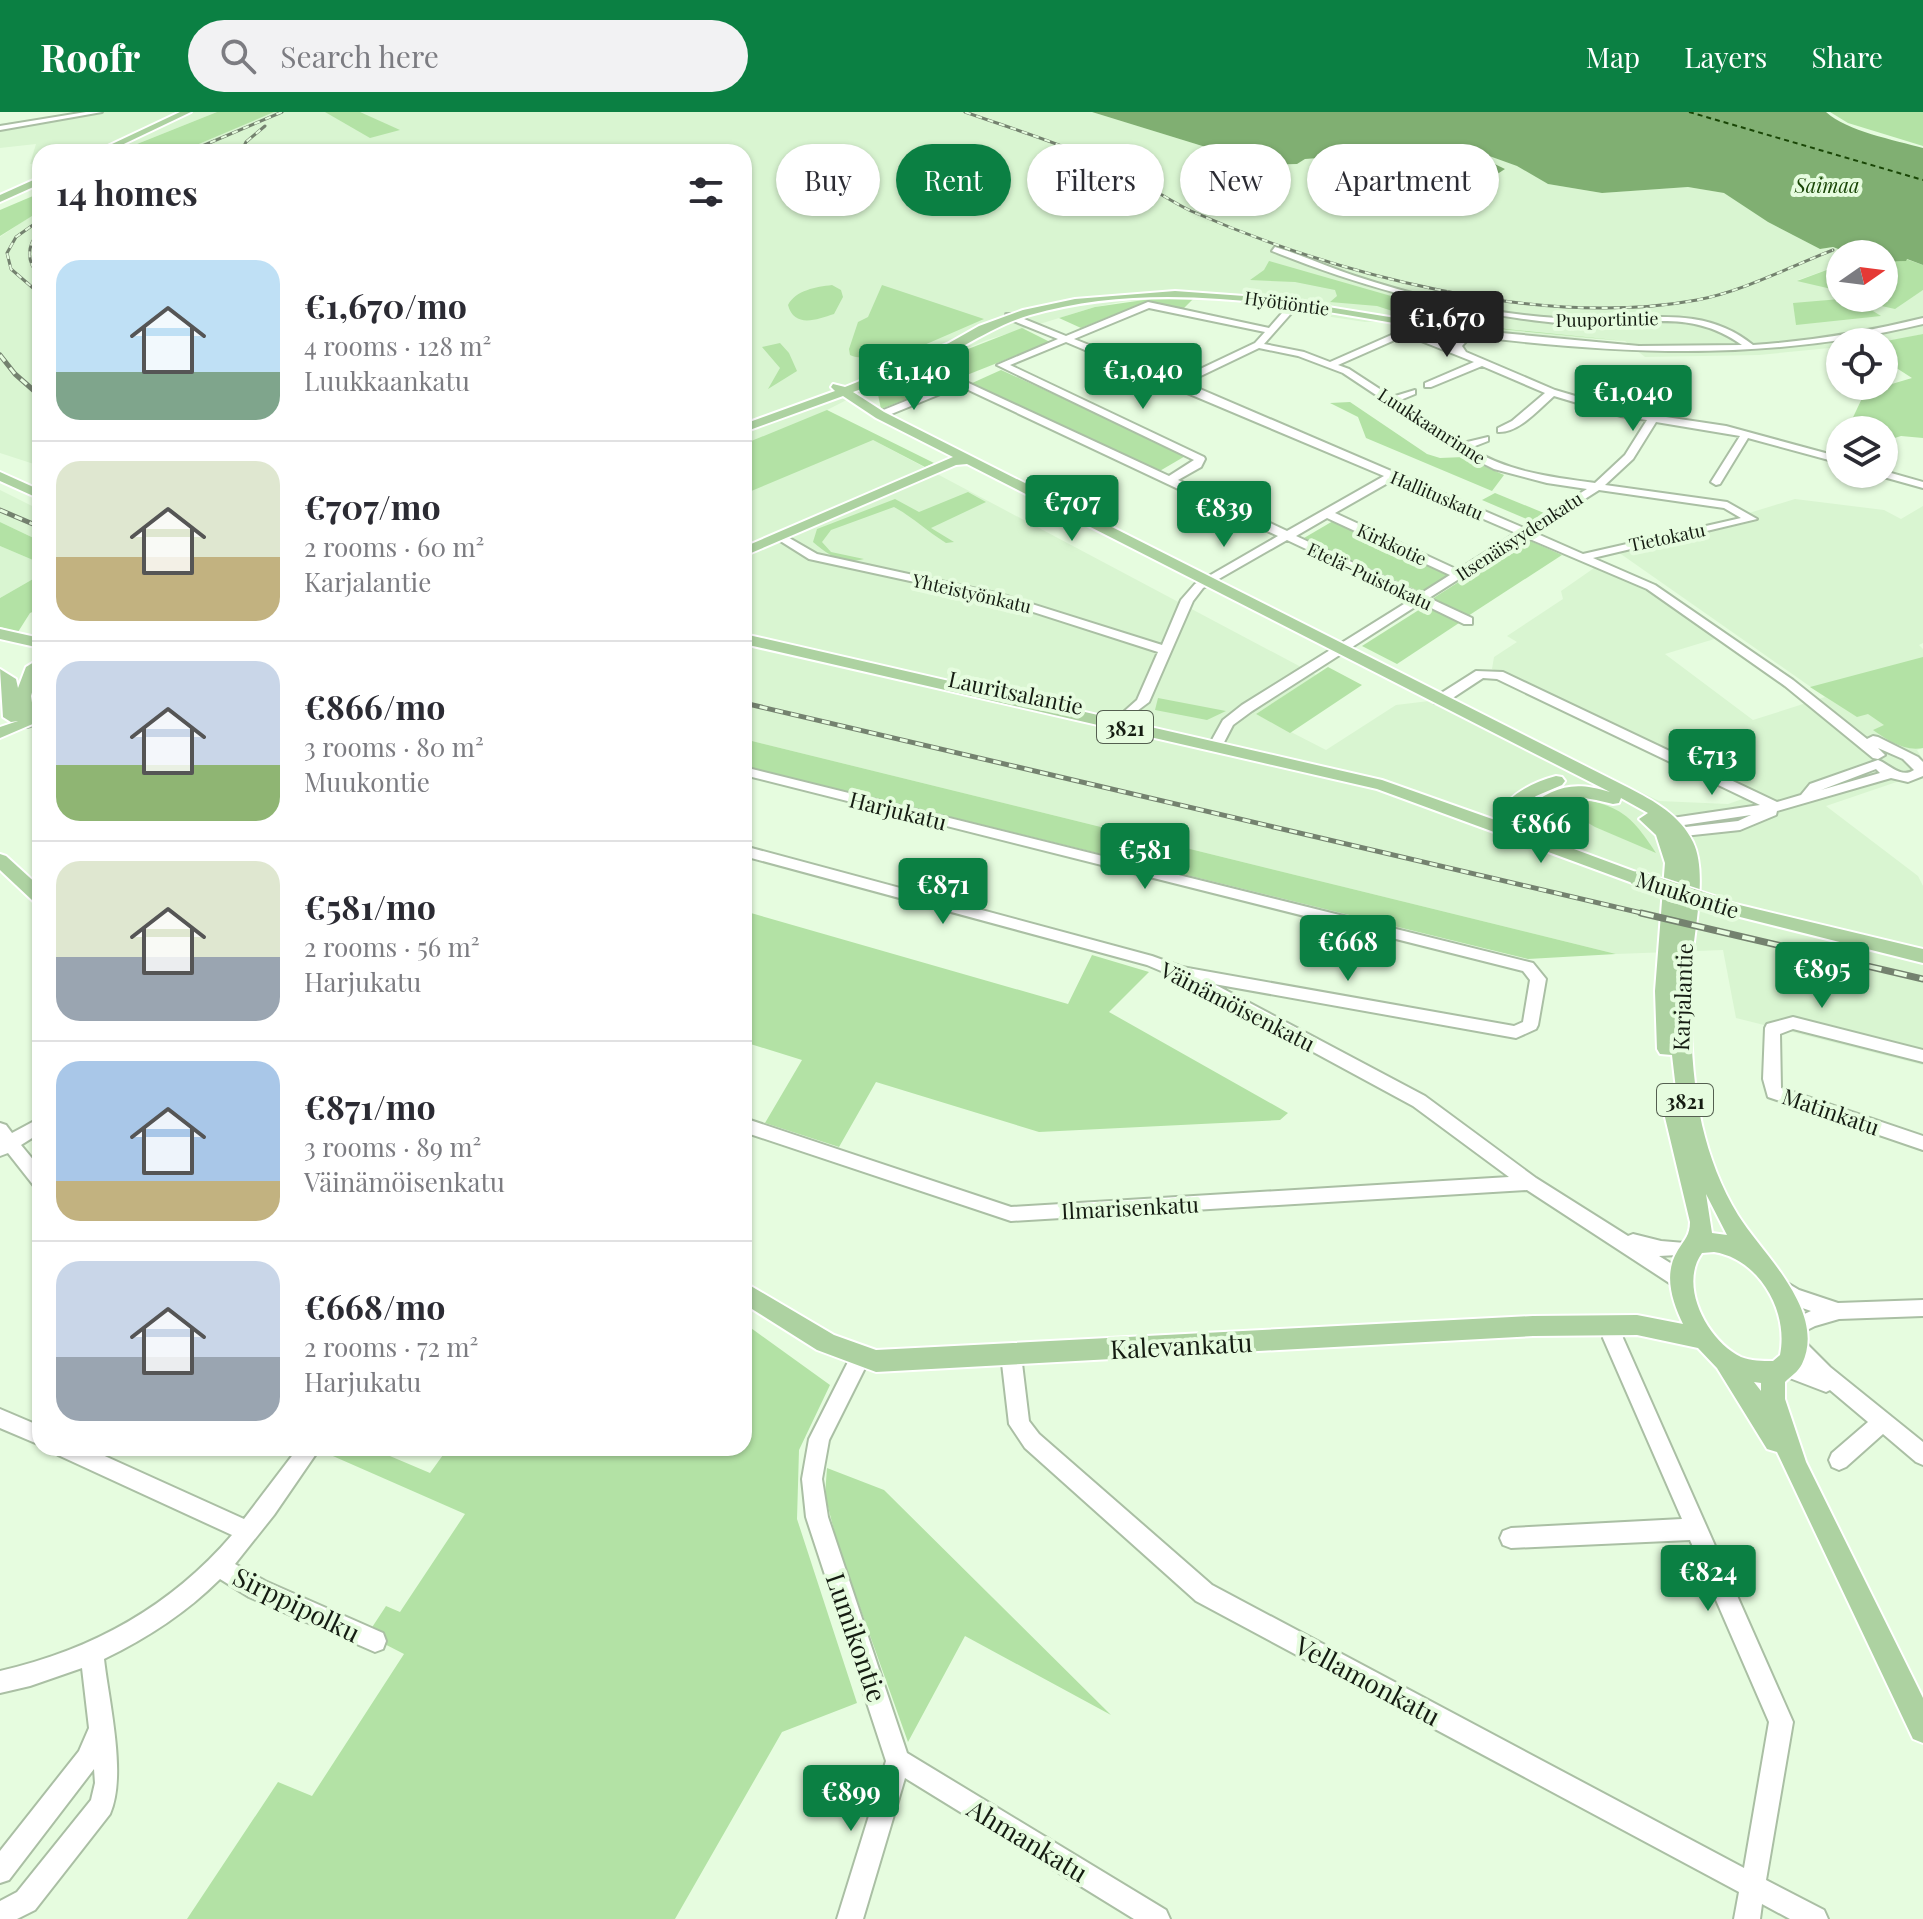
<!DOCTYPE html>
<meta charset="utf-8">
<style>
:root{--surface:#fff;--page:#f2f2f3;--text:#2b2b33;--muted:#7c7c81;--line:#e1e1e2;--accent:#0b8043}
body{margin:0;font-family:"Playfair Display",serif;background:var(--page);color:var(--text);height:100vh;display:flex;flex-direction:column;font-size:30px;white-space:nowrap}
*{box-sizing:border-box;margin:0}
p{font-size:26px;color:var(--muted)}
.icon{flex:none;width:44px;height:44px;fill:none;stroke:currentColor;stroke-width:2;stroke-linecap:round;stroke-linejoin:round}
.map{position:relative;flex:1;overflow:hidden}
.details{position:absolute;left:32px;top:32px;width:720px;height:1312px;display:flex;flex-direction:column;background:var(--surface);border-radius:24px;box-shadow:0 2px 6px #0004}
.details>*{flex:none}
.guide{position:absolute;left:776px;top:32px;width:760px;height:72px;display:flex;gap:16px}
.needle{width:52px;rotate:76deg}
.buttons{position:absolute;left:1826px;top:128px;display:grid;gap:16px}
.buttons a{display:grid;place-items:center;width:72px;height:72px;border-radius:50%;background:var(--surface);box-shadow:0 2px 6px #0004;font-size:40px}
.price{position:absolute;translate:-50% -68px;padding:0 18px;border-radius:8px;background:var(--accent);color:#fff;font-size:26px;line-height:52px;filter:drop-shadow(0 2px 4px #0008)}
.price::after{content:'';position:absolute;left:50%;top:48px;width:24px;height:18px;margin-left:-12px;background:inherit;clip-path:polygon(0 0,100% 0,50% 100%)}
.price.current{background:#222;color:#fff}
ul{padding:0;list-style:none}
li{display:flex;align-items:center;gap:24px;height:200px;padding:0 24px}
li+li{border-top:2px solid var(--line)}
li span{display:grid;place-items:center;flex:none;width:224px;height:160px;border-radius:24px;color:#555}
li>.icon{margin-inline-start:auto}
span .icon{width:96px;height:96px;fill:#fffc;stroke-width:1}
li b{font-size:34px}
h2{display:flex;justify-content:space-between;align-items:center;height:96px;padding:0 24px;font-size:34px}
.pill{padding:0 28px;border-radius:36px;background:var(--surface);box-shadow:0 2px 6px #0004;font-size:28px;line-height:72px}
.pill.current{background:var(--accent);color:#fff}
header{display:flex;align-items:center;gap:48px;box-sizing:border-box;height:112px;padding:0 40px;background:var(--accent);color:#fff}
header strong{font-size:38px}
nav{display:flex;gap:44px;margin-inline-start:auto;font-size:28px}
.search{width:560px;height:72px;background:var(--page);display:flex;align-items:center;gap:20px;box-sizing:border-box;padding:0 28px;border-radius:44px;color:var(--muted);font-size:30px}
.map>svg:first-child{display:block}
.built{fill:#d9f5d1}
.green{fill:#b3e2a5}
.water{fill:#80af72}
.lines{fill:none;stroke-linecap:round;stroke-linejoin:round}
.ferry{stroke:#194606;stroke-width:2;stroke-dasharray:5 4;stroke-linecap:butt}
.minor-casing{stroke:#aabfa4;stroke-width:4}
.major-casing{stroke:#fff;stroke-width:4}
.minor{fill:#fff;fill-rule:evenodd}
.major{fill:#add2a1;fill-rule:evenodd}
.rail-far2-casing{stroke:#74826f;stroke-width:3}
.rail-far1-casing{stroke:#74826f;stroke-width:5}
.rail-casing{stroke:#74826f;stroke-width:7}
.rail-far2{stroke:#e6fcdf;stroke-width:2;stroke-dasharray:6;stroke-linecap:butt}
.rail-far1{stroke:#e6fcdf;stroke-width:3;stroke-dasharray:8;stroke-linecap:butt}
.rail{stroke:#e6fcdf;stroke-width:4;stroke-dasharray:13;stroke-linecap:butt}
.major-bridge-casing{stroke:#fff;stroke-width:19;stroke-linecap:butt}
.major-bridge{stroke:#add2a1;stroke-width:16}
.labels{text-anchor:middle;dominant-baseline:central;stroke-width:8;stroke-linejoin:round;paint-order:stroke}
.far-street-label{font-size:18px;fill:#151c12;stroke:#e6fcdf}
.far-water-label{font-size:20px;font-style:italic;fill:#194606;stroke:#e6fcdf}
.shield{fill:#e6fcdf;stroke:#545f50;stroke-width:2}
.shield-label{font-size:20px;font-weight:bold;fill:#151c12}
.street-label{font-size:22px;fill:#151c12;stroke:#e6fcdf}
.near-street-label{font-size:26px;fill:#151c12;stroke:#e6fcdf}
</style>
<header>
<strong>Roofr</strong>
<div class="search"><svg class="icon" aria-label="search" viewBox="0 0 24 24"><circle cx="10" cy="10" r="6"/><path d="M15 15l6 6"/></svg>Search here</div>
<nav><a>Map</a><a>Layers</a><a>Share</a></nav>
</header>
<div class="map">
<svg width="1923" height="1807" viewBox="0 0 1923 1807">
<rect width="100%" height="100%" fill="#e6fcdf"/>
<g class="built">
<path d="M82 0H217L117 40H40V51L30 52 36 32 0 36V12Z"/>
<path d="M272 0H1092L1264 53 1296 52 1305 47 1431 38 1433 41 1391 44 1404 54V63L1389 68 1500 57 1474 44 1449 39 1467 36 1518 54 1548 72 1602 81 1688 75 1725 81 1768 110 1820 137 1832 135 1851 142H1840L1837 148 1840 153 1798 168 1840 179V186H1862L1868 191 1895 196 1923 178V222L1906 226 1881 230H1840V235L1759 243 1645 245 1625 229 1522 222 1420 208 1365 210 1219 188 1126 189 1095 195 987 228 876 273 827 298 873 328 1316 563 1256 602 1326 638 1396 593 1454 586 1659 689 1728 692 1757 682 1492 557 1494 545 1517 530 1507 524 1563 487 1561 479 1597 454 1659 481 1721 525 1665 542 1753 608 1825 585 1618 440 1758 409 1749 401 1795 387 1884 398 1901 407 1923 394V531L1919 533 1923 537V636L1917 638 1923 648V661L1826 694 1918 764 1923 774V953L1736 906 1723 838 1616 842 744 627V40H180Z"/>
<path d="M40 98V354L0 341V125Z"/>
<path d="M0 378 40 398V429L0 410Z"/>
<path d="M0 434 40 451V463L0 486Z"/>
</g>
<g class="green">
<path d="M217 0H274L180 40H117Z"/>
<path d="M325 0H360L400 18 370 26Z"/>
<path d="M1830 0H1923V34L1848 11Z"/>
<path d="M40 81V99L0 124V98Z"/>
<path d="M1906 147 1923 153V178L1895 197 1868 191 1862 186H1884V150L1905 149Z"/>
<path d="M1269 149 1506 217 1625 229 1457 213 1420 208 1377 194 1330 190 1337 184 1335 178 1295 170 1250 168 1264 158Z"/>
<path d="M1840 153V179L1797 169Z"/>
<path d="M832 173 841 178 843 185 834 202C816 208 794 216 788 193 796 178 816 175 832 173Z"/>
<path d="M882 173 984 207 892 247C878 244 859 248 850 243L849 237 858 210 868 205Z"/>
<path d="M1158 186H1194L1182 198 1143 191 1081 216 1059 206 1095 195Z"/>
<path d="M1852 186 1881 204 1796 213 1793 191Z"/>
<path d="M1022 216 1050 230 881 297 876 273Z"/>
<path d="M1923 222V326L1901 324 1885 329 1884 318H1847L1865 280 1912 266 1884 248V230H1881Z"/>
<path d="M780 231 789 241 797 259 768 277 780 256 762 235Z"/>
<path d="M1001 258 1187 343 1158 360 970 272Z"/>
<path d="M1350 290 1427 342 1440 346 1464 345 1504 363 1492 379 1366 326 1358 305 1330 291Z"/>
<path d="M827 298 934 351 925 355 873 328 744 382V332Z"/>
<path d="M968 380 986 390 931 416 954 430 946 431C927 419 914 406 894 395L831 418 822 430 831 440 864 447C843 453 828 443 813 430L817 417 895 387 919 400Z"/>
<path d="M1495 381 1544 401 1531 409 1482 388Z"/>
<path d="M1333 409 1452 462 1423 481 1304 426Z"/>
<path d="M0 410 40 429V434L32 438 40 442V451L0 434Z"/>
<path d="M1526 427 1562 443 1468 504 1432 487Z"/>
<path d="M40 463V497L30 501 18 520 0 515V486Z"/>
<path d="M1425 494 1459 511 1397 552 1362 534Z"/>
<path d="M1923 545V636C1905 640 1887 628 1873 618L1884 613 1868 602 1857 605 1810 575Z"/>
<path d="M1328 555 1362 573 1290 621 1256 602Z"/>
<path d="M1158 586 1226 599 1207 608 1155 598Z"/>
<path d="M744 627 1616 842 1528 847 744 654Z"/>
<path d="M1572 684C1620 695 1629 700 1656 741L1595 715 1556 692Z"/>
<path d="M744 799 1068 892 1092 843 1149 860 1109 900 1288 1001 1280 1008 1039 1020 876 970 839 1035 765 1011 802 948 744 930Z"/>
<path d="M744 1211 830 1273 799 1338 797 1407 857 1591 782 1620 675 1807H187L278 1670 312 1684 404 1542 367 1523 386 1494 400 1500 465 1402 326 1341 330 1336H371L430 1361 448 1336H744Z"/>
<path d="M827 1356 884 1378 1111 1603 965 1524 908 1630 838 1434 825 1383Z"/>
</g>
<path class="water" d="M1092 0H1826C1847 19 1894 28 1923 36V153L1907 147 1906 149 1884 150V142H1851L1833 135 1820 137 1768 110 1724 81 1688 75 1602 81 1548 72 1517 54 1467 36 1450 38 1476 43 1505 57C1469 82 1428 80 1387 68L1404 63V54L1390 44 1432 41 1431 38 1305 47 1297 52 1264 53Z"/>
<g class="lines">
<path class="ferry" d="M1689 0 1923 68"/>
<g class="minor-casing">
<g id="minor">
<path d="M86 0H102L0 18V14Z"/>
<path d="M1275 135C1302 143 1328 155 1355 164 1431 189 1515 208 1595 207 1652 207 1705 194 1753 233 1811 229 1867 220 1923 206V212C1769 249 1627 243 1471 224L1462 234 1466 240 1555 278 1626 299 1726 314 1840 345V351L1748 326 1720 372 1716 373 1711 370 1740 324 1656 310 1633 347 1605 373 1727 390 1757 407 1593 446 1655 473 1793 568 1867 627 1873 624 1878 625 1918 645 1923 650V664L1908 670 1891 666 1777 699 1776 703 1740 718 1665 726 1658 721 1660 718 1738 709 1751 703 1657 717 1652 715 1650 712 1652 709 1760 693 1497 567 1483 566 1445 591H1435V585L1476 559 1503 560 1777 690 1801 683 1810 672 1878 648C1889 652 1901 667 1914 658L1903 647 1878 636 1885 643 1878 647 1873 646 1785 574 1647 477 1525 425 1429 486 1472 506V512H1464L1421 491 1252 599 1233 613 1220 638 1215 639 1208 635 1223 608 1242 593 1412 487 1287 428 1203 476 1193 489 1149 590 1125 608 1119 604 1137 588 1158 540 993 487 809 447 774 425 784 423 817 442 1000 482 1162 533 1181 488 1195 472 1278 424 960 274 884 305H876V301L960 267 1169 364 1194 348 997 253 1058 227 1006 206V202H1012L1066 224 1148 190 1269 216 1289 193H1295V197L1264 232 1304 240 1330 250 1405 217 1451 234 1442 217 1447 214 1458 227 1469 218 1639 234 1742 233C1695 200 1656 210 1602 212 1574 214 1545 210 1517 206 1432 194 1352 171 1272 139ZM1149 196 1265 220 1255 231 1177 268 1074 227ZM1406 223 1474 250 1425 271V275H1431L1482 254 1545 281 1512 309 1498 316V320C1519 321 1539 297 1554 284L1621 304 1647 308 1625 343 1595 371C1552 365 1507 360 1470 336L1488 329V325L1463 331 1398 289 1415 282V278L1392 285 1349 257 1338 253ZM1066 230 1384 364 1287 419 1178 368 1201 355 1205 347 1204 345 1010 253ZM1259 236 1298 244 1343 261 1468 344 1494 357 1547 371 1587 377 1524 416 1186 271ZM1393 368 1516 421 1458 458 1335 401ZM1599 378 1724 396 1741 406 1583 442 1533 420ZM1327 406 1450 463 1420 482 1296 424ZM1876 657 1880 661 1821 678Z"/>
<path d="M1884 359 1923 370V376L1880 364 1879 362H1884Z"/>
<path d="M40 603V611L27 615 20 611Z"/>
<path d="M744 655 1533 851 1546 867 1538 913 1536 917 1516 926 1214 872 1425 984 1536 1066 1628 1124 1633 1122 1661 1129 1697 1132 1700 1137 1697 1142 1659 1144 1688 1162 1690 1168 1688 1174 1681 1176 1674 1174 1527 1078 1011 1109 744 1020V1006L1011 1095 1509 1065 1413 994 1173 864 1147 853 744 744V734L1152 844 1182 855 1514 914 1523 910 1530 868 1523 859 744 663Z"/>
<path d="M1793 905 1923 938V950L1793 917 1780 922 1781 976 1923 1024V1038L1768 985 1763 967 1765 916 1767 912Z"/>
<path d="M40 1006V1021L21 1033 40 1056V1076L34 1074 8 1041 0 1044V1011L6 1013 12 1021Z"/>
<path d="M1777 1165 1799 1178 1838 1191 1923 1188V1204L1839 1207 1815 1214 1795 1224 1801 1226 1830 1255 1923 1330V1353L1916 1350 1883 1322 1846 1355 1839 1358 1832 1355 1829 1348 1832 1341 1868 1310 1830 1278 1826 1280 1779 1262 1776 1256 1779 1250 1786 1247 1802 1253 1784 1232 1787 1226 1793 1224 1787 1222 1784 1216 1787 1210 1811 1199C1795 1193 1777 1188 1768 1173L1770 1167Z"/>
<path d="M1613 1205 1620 1207 1623 1226 1793 1610 1766 1768 1824 1798 1828 1807H1790L1762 1792 1760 1807H1734L1739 1780 1196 1489 1025 1336 1009 1312 1001 1243 1004 1237 1011 1234 1018 1237 1021 1243 1029 1309 1039 1322 1212 1473 1744 1756 1769 1610 1690 1428 1511 1436 1503 1433 1500 1426 1503 1419 1511 1416 1682 1407 1603 1226 1606 1207Z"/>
<path d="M860 1237 867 1240 870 1246 829 1328 822 1367 828 1405 907 1641 1166 1798 1170 1807H1134L905 1666 863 1807H837L886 1649 806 1405 802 1367 809 1327 853 1240Z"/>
<path d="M0 1297 40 1314V1333L0 1316Z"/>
<path d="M55 1336H87L244 1407 298 1336H320L274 1403 235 1452 265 1469 383 1521 386 1529 383 1537 375 1540 249 1485 220 1467C186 1501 147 1526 104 1547 109 1591 127 1663 110 1702L35 1798 17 1807H0V1789L17 1780 91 1688 95 1671 94 1657 9 1768 0 1771V1739L79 1639 89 1616 82 1556 30 1574 0 1581V1559C92 1538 170 1495 232 1423L58 1343Z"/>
</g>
</g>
<g class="major-casing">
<g id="major">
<path d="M180 0H191L107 40H95Z"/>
<path d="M40 65V72L0 90V83Z"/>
<path d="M1175 179 1273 186 1469 218 1475 221 1469 224C1326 201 1173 162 1030 203 1006 210 985 222 965 233 931 252 890 267 853 280L884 300 1629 676C1654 689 1680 703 1693 730 1709 763 1692 824 1691 862 1690 912 1691 963 1702 1013 1709 1043 1721 1076 1738 1103 1763 1143 1827 1199 1802 1252 1798 1260 1791 1264 1785 1270V1287L1806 1350 1923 1586V1631L1913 1627 1777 1340 1767 1337 1717 1256 1698 1236 1637 1223 1533 1224 876 1260 817 1238 744 1192V1170L834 1223 876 1238 1533 1204 1637 1203 1683 1212C1672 1189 1663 1162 1678 1138 1685 1127 1690 1123 1690 1110L1664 1001 1667 995 1678 994 1672 943 1660 942 1657 937 1655 879 1665 751 1656 723 1639 707 1648 701 1621 686 1619 691 1613 692C1551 676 1566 693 1517 716L1644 763 1647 767 1638 773 1377 677 744 532V522L1382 668 1495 708C1507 683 1530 671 1556 664L1562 665 1565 669 1562 673 1536 684 1515 702C1551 679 1566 666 1610 680L967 352 956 353 744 444V435L953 345 876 306 843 284 744 320V312L835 279 831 275 833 272 845 275 855 271 949 231 979 214 1023 198 1075 187ZM1706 1082 1727 1123 1712 1121ZM1714 1140C1759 1147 1789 1199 1780 1243L1773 1249C1762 1249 1751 1249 1741 1245 1708 1229 1678 1174 1702 1141ZM1754 1270 1761 1271V1279Z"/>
<path d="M0 360 40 378V387L0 369Z"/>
<path d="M0 517 40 526V536L0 527Z"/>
<path d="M34 550 40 552 31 584 35 611 0 626V615L18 609 11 610 3 605 0 557 16 567 18 576 26 555Z"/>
<path d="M0 742 6 744 40 775V791L33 789 0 758Z"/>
<path d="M1727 790 1923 837V851L1720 800 1718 796 1720 792Z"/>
</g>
</g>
<use href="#minor" class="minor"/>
<use href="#major" class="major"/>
<g class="rail-far2-casing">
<g id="rail-far2">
<path d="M965 0C1016 18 1069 34 1117 58 1143 70 1166 87 1191 99 1335 162 1540 217 1697 188 1744 179 1789 155 1833 138"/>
<path d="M188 40 282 0"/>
<path d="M241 40 246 30 265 14"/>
<path d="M40 108 16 125 7 141 11 157 40 182"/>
<path d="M40 118C26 135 26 149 40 165"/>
</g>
</g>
<g class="rail-far1-casing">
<g id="rail-far1">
<path d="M0 243 15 262 40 284"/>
<path d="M0 398 40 415"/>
<path d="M744 591 1650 803"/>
</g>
</g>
<g class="rail-casing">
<path id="rail" d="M1641 801 1923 867"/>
</g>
<use href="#rail-far2" class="rail-far2"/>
<use href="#rail-far1" class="rail-far1"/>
<use href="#rail" class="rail"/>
<g class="major-bridge-casing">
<path id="major-bridge" d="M1638 767 1727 796"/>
</g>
<use href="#major-bridge" class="major-bridge"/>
</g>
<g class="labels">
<g class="far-street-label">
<text transform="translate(1287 191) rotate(8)">Hyötiöntie</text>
<text transform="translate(1607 207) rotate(-1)">Puuportintie</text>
<text transform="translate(1432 314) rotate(33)">Luukkaanrinne</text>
<text transform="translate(1437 383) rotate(23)">Hallituskatu</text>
<text transform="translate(1519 424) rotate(-33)">Itsenäisyydenkatu</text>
<text transform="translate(1667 425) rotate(-12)">Tietokatu</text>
<text transform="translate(1392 432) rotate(25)">Kirkkotie</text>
<text transform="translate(1370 464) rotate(25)">Etelä-Puistokatu</text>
<text transform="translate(972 481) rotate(13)">Yhteistyönkatu</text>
</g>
<g class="far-water-label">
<text x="1827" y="72">Saimaa</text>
</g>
<g class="shield">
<rect x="1097" y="599" width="56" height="32" rx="6"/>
<rect x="1657" y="972" width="56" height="32" rx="6"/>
</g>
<g class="shield-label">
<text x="1125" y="615">3821</text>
<text x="1685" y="988">3821</text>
</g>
<g class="street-label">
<text transform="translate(1016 580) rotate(12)">Lauritsalantie</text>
<text transform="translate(898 698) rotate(14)">Harjukatu</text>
<text transform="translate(1688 782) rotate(18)">Muukontie</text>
<text transform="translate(1682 885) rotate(-88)">Karjalantie</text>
<text transform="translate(1238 894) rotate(27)">Väinämöisenkatu</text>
<text transform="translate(1831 999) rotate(19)">Matinkatu</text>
<text transform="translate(1130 1095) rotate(-3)">Ilmarisenkatu</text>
</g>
<g class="near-street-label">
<text transform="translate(1181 1233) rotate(-3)">Kalevankatu</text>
<text transform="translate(297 1492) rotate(26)">Sirppipolku</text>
<text transform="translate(857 1525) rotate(71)">Lumikontie</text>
<text transform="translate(1368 1568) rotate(28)">Vellamonkatu</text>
<text transform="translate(1028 1728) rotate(31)">Ahmankatu</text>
</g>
</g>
</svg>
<div class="buttons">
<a><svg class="needle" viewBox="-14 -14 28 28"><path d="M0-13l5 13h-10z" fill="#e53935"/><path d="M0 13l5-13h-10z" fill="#7c7c81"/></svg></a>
<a><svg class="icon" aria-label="locate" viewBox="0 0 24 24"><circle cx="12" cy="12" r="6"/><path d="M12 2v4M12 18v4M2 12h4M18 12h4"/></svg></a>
<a><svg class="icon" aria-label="layers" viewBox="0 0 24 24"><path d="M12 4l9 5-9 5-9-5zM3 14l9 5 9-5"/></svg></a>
</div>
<b class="price current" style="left:1447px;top:247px">€1,670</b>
<b class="price" style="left:1143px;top:299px">€1,040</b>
<b class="price" style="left:914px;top:300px">€1,140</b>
<b class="price" style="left:1633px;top:321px">€1,040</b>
<b class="price" style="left:1072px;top:431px">€707</b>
<b class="price" style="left:1224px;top:437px">€839</b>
<b class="price" style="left:1712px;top:685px">€713</b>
<b class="price" style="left:1541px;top:753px">€866</b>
<b class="price" style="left:1145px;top:779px">€581</b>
<b class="price" style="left:943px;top:814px">€871</b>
<b class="price" style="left:1348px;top:871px">€668</b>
<b class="price" style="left:1822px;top:898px">€895</b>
<b class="price" style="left:1708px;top:1501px">€824</b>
<b class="price" style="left:851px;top:1721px">€899</b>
<div class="guide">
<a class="pill">Buy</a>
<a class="pill current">Rent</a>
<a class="pill">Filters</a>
<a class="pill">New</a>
<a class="pill">Apartment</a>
</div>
<section class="details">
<h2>14 homes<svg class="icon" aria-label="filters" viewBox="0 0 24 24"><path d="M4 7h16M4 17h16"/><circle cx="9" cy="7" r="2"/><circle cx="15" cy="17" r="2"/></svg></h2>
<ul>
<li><span style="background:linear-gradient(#bfe0f5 70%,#7fa58c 0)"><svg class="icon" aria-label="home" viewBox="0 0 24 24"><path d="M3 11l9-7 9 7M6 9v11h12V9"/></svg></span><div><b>€1,670/mo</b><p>4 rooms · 128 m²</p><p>Luukkaankatu</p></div></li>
<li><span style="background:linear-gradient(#dfe7d0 60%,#c2b280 0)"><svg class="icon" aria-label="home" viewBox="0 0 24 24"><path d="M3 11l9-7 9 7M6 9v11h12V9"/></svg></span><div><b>€707/mo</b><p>2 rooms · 60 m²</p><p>Karjalantie</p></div></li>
<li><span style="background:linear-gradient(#c9d6e8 65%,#8fb573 0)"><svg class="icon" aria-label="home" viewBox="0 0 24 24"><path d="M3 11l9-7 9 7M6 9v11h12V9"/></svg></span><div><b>€866/mo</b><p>3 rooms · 80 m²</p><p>Muukontie</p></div></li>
<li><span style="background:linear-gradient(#dfe7d0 60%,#9aa5b1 0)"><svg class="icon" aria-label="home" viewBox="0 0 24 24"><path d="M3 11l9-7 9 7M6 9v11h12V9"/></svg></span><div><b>€581/mo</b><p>2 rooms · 56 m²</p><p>Harjukatu</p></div></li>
<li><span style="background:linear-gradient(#a9c7e8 75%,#c2b280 0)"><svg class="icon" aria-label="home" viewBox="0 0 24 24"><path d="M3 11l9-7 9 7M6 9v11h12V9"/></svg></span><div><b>€871/mo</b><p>3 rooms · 89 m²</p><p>Väinämöisenkatu</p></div></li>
<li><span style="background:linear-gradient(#c9d6e8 60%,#9aa5b1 0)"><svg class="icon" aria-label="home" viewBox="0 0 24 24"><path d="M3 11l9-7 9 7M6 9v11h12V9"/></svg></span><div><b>€668/mo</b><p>2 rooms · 72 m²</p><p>Harjukatu</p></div></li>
</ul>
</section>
</div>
